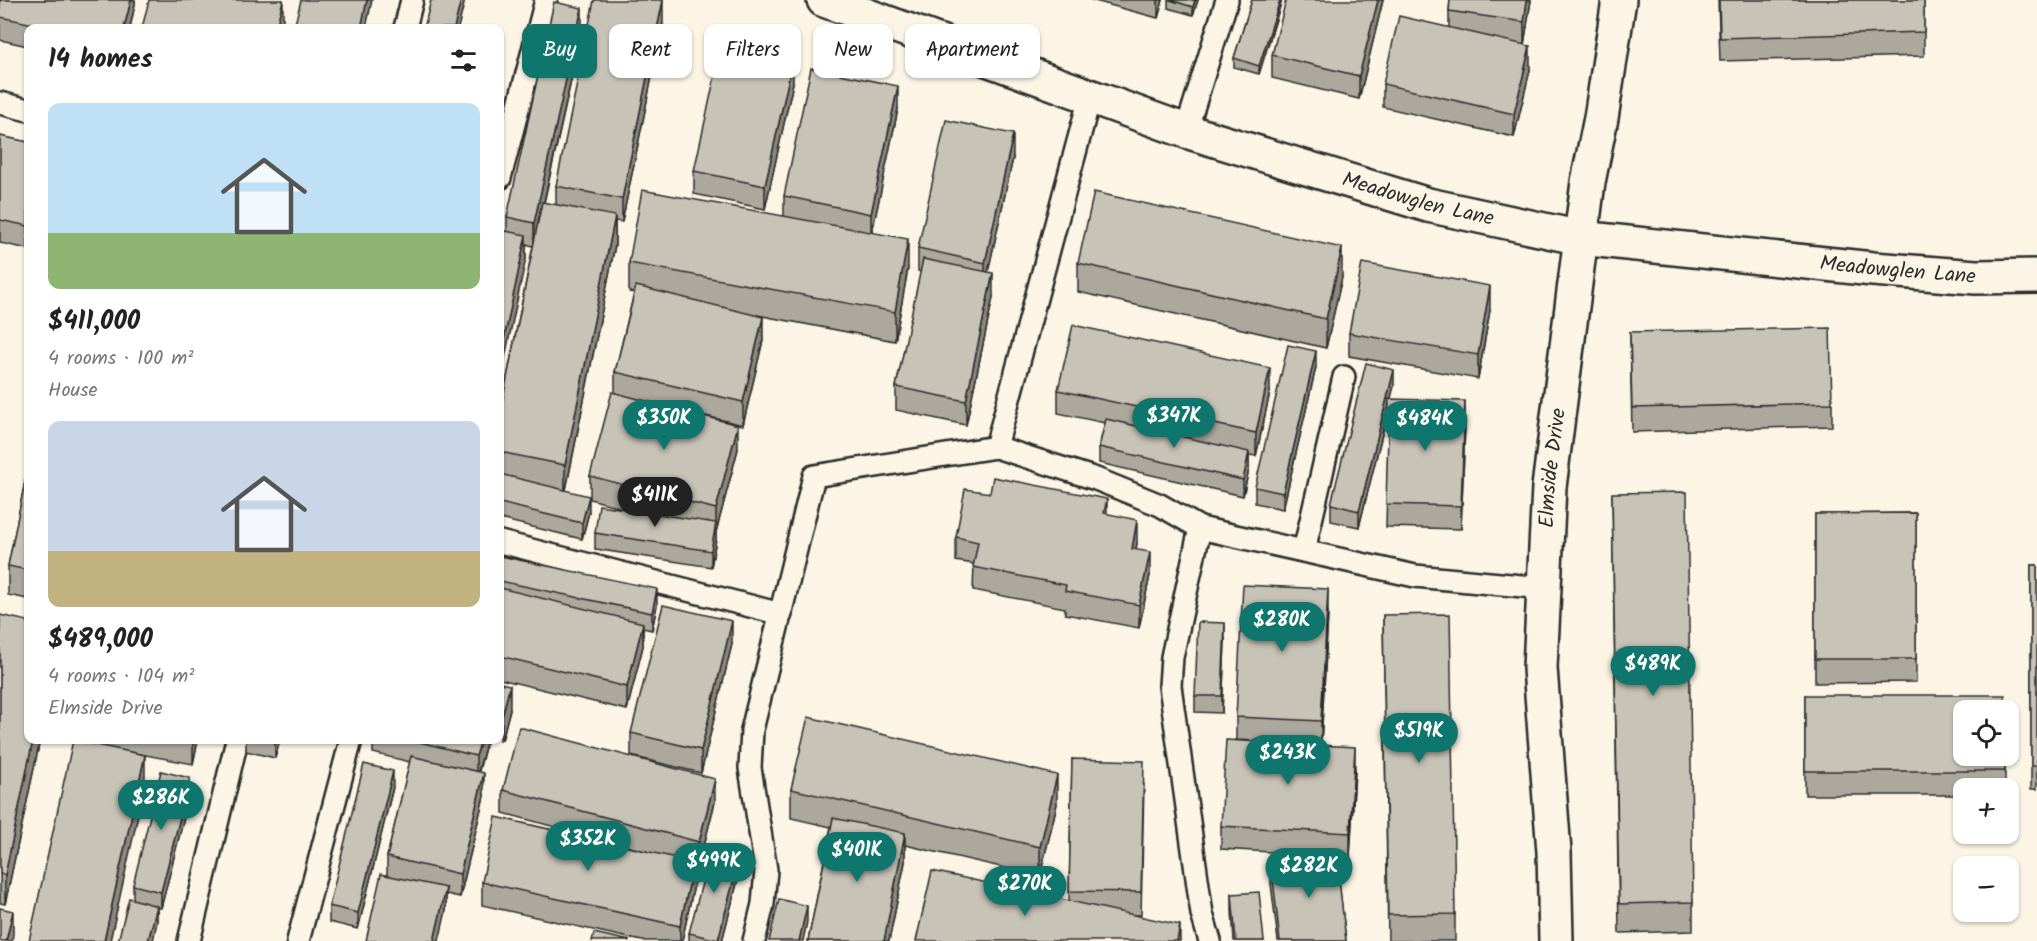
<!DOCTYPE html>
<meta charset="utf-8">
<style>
:root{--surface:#fff;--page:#f6f6f6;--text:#222;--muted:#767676;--accent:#0f766e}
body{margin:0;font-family:Kalam,sans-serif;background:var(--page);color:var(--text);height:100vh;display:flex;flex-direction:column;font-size:22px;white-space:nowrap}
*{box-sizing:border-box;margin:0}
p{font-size:20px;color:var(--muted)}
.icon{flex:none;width:33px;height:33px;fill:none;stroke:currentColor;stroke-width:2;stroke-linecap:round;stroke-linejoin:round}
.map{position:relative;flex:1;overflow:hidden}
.details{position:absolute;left:24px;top:24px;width:480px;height:720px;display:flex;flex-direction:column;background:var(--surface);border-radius:12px;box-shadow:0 2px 4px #0004}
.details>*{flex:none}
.banner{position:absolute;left:522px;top:24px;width:570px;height:54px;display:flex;gap:12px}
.buttons{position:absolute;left:1953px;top:700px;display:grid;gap:12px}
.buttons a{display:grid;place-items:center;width:66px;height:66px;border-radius:12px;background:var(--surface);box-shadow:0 2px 4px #0004;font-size:30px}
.price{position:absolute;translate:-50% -51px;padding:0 14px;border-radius:21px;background:var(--accent);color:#fff;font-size:20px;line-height:39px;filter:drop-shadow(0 2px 3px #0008)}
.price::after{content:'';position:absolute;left:50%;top:36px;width:18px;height:14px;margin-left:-9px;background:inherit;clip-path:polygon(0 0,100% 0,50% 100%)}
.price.current{background:#222;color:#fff}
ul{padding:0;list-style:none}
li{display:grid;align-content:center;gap:12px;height:318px;padding:0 24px}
li span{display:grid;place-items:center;height:186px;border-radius:12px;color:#555}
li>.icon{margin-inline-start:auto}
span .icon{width:108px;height:108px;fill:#fffc;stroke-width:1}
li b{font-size:26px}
h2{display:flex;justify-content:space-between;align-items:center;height:72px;padding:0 24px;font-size:26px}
.chip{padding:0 21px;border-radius:12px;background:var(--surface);box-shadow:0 2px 4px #0004;font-size:21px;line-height:54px}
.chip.current{background:var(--accent);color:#fff}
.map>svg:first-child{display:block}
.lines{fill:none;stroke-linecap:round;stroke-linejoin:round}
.service-casing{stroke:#2b2b2b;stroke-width:26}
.tertiary-casing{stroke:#2b2b2b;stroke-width:38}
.service{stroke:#fcf5e5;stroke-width:21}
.tertiary{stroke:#fcf5e5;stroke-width:33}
.wall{fill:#aca89d;stroke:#2b2b2b;stroke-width:1.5}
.shaded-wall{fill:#8c8880;stroke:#2b2b2b;stroke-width:1.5}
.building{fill:#c8c3b7;stroke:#2b2b2b;stroke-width:1.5}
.labels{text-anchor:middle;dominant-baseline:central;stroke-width:4.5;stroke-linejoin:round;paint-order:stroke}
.street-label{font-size:21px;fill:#2b2b2b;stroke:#fcf5e5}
</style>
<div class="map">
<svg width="2037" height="941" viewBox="0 0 2037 941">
<rect width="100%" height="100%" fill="#fcf5e5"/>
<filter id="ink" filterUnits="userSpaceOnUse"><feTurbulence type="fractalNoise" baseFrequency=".0167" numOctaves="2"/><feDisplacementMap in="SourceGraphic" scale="12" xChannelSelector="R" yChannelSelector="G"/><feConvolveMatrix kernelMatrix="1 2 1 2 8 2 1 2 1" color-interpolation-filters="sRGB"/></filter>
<g filter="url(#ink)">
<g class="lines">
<g class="service-casing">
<g id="service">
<path d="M405 28 412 0"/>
<path d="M0 103 28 110"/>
<path d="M1186 131 1227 0"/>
<path d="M500 178 546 0"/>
<path d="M996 447 1090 97"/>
<path d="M1200 528 1172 657 1170 686 1202 914 1210 941"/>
<path d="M500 542 781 614"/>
<path d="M1304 551 1344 377"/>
<path d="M189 941 237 740"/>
<path d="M298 941 351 740"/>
<path d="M754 941 763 904 766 870 750 768 752 730 814 476 996 447 1096 479 1160 505 1200 528 1415 576 1544 588"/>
</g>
</g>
<g class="tertiary-casing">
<g id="tertiary">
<path id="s1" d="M824 0 1186 131 1428 205 1581 238 1627 243 1873 269 1976 277 2037 276"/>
<path id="s2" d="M1556 941 1554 852 1540 668 1549 487 1588 182 1601 118 1619 0"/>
</g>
</g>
<use href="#service" class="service"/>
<use href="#tertiary" class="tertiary"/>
</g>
<g class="wall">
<path d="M0 0H135V4L130 28H28V46L0 40Z"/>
<path d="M1091 0H1163L1158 18Z"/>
<path d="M1168 0H1198L1193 15 1168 8Z"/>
<path d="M1252 0H1282L1259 74 1234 67V58Z"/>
<path d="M1383 0 1359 99 1272 78V55Z"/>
<path d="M1450 0H1531L1524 45 1530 70 1514 137 1383 107V84L1449 28V11Z"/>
<path d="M1718 0H1924V56L1720 61Z"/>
<path d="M663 23 622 222 615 221V245L566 490 589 512 582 539 500 519V413L533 246 526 244V258L507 231V217L582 31 544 203 556 205V186Z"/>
<path d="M793 83 765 209 694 194V171Z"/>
<path d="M898 109 872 232 908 268 895 341 757 315 763 340 743 425 689 412 738 449 716 532V539L711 567 595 549V533L630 510 590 499V476L615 393V372L634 293 629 292V263L784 216V196Z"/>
<path d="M0 136 28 142V249L0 243Z"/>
<path d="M1013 158 988 272 993 297 966 425 896 410V387L921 272 918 271V248Z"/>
<path d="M1078 263 1342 277 1326 348 1078 292Z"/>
<path d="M1490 310 1478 379 1349 356V333Z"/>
<path d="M1630 332 1832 403V426L1632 432Z"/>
<path d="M1316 367 1283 509 1255 503V487Z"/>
<path d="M1394 386 1390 399 1465 424 1461 529 1386 527 1389 406 1359 527 1331 521V504Z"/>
<path d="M1058 390 1270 392 1256 456 1249 455V469L1243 496 1099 463V447L1105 423 1058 413Z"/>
<path d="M28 467V599L8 595V566Z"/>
<path d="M1612 493 1693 902V931L1619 933Z"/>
<path d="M1916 513V682L1815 683V514Z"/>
<path d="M1107 514 1137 543 1136 550 1150 575 1139 628 1065 614V608L973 590 974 564 956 561V537Z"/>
<path d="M500 558 657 605 652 630 643 628V646L627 710 500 679Z"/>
<rect x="2031" y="565" width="6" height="224"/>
<path d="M1328 613 1321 744 1236 740V717Z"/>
<path d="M0 615 28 740H40L5 904 0 903Z"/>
<path d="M1383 615 1455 914V941H1388Z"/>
<path d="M1225 639 1222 713 1195 712V696Z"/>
<path d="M732 644 701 773 631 756V733Z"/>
<path d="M500 683 510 709 502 740H498H500Z"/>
<path d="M1805 695 2005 756V789H1964V795H1805Z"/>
<path d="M67 740H198L193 764 119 750 145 784 73 741Z"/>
<path d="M246 740H280L275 758 246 751Z"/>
<path d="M373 740H487L479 771 484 796 460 897 446 894V911L387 875V857L410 762 373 753Z"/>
<path d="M1072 759 1144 784 1141 915H1134L1180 941 1069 901Z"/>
<path d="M1355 770 1350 857 1336 856 1346 941H1278L1271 884V861L1322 855 1221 849V826Z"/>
<path d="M393 787 358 929 329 922V906Z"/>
<path d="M791 789 1057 804 1040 876 905 845V862L889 941H808L831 827 791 818Z"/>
<path d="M503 790 715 802 699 865 694 864V885L682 941H642L482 905V882L652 853 503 813Z"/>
<path d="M190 794 161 908H157V922L133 899V885Z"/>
<path d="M740 872 722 941H689V933Z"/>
<path d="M1232 894 1264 941H1234L1232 911Z"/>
</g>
<g class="shaded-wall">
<path d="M131 0H135V4L130 28H124Z"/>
<path d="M283 0V21L282 28H276Z"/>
<path d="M367 0H372L366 28H361Z"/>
<path d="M461 0H465L458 28H454Z"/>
<path d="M663 0V23L622 222V199Z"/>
<path d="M1158 0H1163L1158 18Z"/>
<path d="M1195 0H1198L1193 15V7Z"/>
<path d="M1280 0H1282L1259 74V66Z"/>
<path d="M1378 0H1383L1359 99V76Z"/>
<path d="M1527 0H1531L1524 45V22Z"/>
<path d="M582 8V31L534 246V223Z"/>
<path d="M1530 46V70L1514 137V114Z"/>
<path d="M793 59V83L765 209V186Z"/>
<path d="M898 86V109L871 238V214Z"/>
<path d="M1013 134V158L985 286V263Z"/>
<path d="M615 216V245L565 494V465Z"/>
<path d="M526 235V258L500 381V358Z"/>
<path d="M908 239V268L895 341V312Z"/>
<path d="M1342 248V277L1326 348V319Z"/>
<path d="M993 273V297L966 425V401Z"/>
<path d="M1490 286V310L1478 379V355Z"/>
<path d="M763 317V340L743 425V402Z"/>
<path d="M1316 351V367L1283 509V493Z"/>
<path d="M1270 368V392L1256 456V433Z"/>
<path d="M1394 370V386L1359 527V511Z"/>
<path d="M1465 401V424L1461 529V506Z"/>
<path d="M738 425V449L716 532V539L711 567V551L716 523V509Z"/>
<path d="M1249 452V469L1243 496V480Z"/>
<path d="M589 496V512L582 539V523Z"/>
<path d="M1107 499V522L1104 513Z"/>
<path d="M1137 520V543L1132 572V549Z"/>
<path d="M1150 552V575L1139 628V605Z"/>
<path d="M657 589V605L652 630V613Z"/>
<path d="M1328 589V613L1321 744V721Z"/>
<path d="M732 621V644L701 773V750Z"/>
<path d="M643 623V646L627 710V687Z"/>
<path d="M1225 623V639L1222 713V696Z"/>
<path d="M510 685V709L502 740V717Z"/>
<path d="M33 740H40L5 904V875Z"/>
<path d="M194 740H198L193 764V741Z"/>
<path d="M275 740H280L275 758Z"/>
<path d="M481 740H487L476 779V756Z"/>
<path d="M1355 747V770L1350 857V833Z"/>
<path d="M145 755V784L110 941H104Z"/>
<path d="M393 771V787L358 929V913Z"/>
<path d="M484 773V796L460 897V874Z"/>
<path d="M1057 775V804L1040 876V847Z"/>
<path d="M190 778V794L161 908V892Z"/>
<path d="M715 779V802L699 865V842Z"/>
<path d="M905 833V862L889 941H884Z"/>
<path d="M740 856V872L722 941H718Z"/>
<path d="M694 862V885L682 941H680V926Z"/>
<path d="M446 888V911L439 941H434Z"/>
<path d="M157 906V922L153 941H148Z"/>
<path d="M807 906V922L803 941H799Z"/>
<path d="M13 911V934L12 941H6Z"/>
<path d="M1180 925V941H1177Z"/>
</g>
<g class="building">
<path d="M0 0H131L124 28H52L0 17Z"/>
<path d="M149 0H283L276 28H142Z"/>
<path d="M301 0H367L361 28H294Z"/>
<path d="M431 0H461L454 28H424Z"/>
<path d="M594 0H663L622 199 556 186Z"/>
<path d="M1170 0H1195L1193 7Z"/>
<path d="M1252 0H1280L1259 66 1234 58Z"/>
<path d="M1286 0H1378L1359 76 1272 55Z"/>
<path d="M1450 0H1527L1524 22 1449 11Z"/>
<path d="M1719 0H1924V32L1720 38Z"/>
<path d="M554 2 582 8 534 223 507 217Z"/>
<path d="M1399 16 1530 46 1514 114 1383 84Z"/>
<path d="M722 44 793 59 765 186 694 171Z"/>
<path d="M811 68 898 86 871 214 784 196Z"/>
<path d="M946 120 1013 134 985 263 918 248Z"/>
<path d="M0 136 28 142V226L0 220Z"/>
<path d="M642 190 908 239 895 312 629 263Z"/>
<path d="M1094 192 1342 248 1326 319 1078 263Z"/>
<path d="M542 202 615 216 565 465 500 452V413Z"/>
<path d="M500 230 526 235 500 358Z"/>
<path d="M923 259 993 273 966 401 896 387Z"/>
<path d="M1362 263 1490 286 1478 355 1349 333Z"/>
<path d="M636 286 763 317 743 402 615 372Z"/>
<path d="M1073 325 1270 368 1256 433 1058 390Z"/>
<path d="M1830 328 1832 403 1632 408 1630 332Z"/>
<path d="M1288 345 1316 351 1283 493 1255 487Z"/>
<path d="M1366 363 1394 370 1359 511 1331 504Z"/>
<path d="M612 392 738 425 716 509 590 476Z"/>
<path d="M1389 399 1465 401 1461 506 1386 504Z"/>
<path d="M1106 419 1249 452 1243 480 1099 447Z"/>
<path d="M28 467V570L8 566Z"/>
<path d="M500 474 589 496 582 523 500 503Z"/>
<path d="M993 477 1107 499 1104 513 1137 520 1132 549 1150 552 1139 605 1065 591 1066 585 973 567 978 542 956 537 965 489 990 493Z"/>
<path d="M1687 492 1693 902 1619 904 1612 493Z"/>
<path d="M599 505 716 523 711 551 595 533Z"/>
<path d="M1916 513V659H1815V514Z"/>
<path d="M500 556 657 589 652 613 500 581Z"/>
<rect x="2031" y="565" width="6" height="201"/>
<path d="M1243 585 1328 589 1321 721 1236 717Z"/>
<path d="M500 588 643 623 627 687 500 656Z"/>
<path d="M663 605 732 621 701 750 631 733Z"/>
<path d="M1450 614 1455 914 1388 915 1383 615Z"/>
<path d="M0 615 28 621V740H33L5 875 0 874Z"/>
<path d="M1198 622 1225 623 1222 696H1195Z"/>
<path d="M500 683 510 685 502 717H500Z"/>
<path d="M1805 695H2005V711H1964V756H2005V771H1805Z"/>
<path d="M808 717 1057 775 1040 847 791 789Z"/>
<path d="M519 727 715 779 699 842 503 790Z"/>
<path d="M73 740 145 755 104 941H29Z"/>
<path d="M265 740H275V742Z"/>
<path d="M412 740H481L476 756Z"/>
<path d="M1226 740 1355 747 1350 833 1221 826Z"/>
<path d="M411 756 484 773 460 874 387 857Z"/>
<path d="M1072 759 1144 761 1141 892 1069 891Z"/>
<path d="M364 764 393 771 358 913 329 906Z"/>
<path d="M161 771 190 778 161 892 133 885Z"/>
<path d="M496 817 694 862 680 926 482 882Z"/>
<path d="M833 818 905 833 884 941H808Z"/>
<path d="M711 849 740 856 718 940 689 933Z"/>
<path d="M1336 853 1346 941H1280L1271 861Z"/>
<path d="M932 871 1180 925 1177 941H916Z"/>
<path d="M381 874 446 888 434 941H366Z"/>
<path d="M1259 892 1264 941H1236L1232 894Z"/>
<path d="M129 898 157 906 148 941H118Z"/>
<path d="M779 899 807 906 799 941H769Z"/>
<path d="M0 908 13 911 6 941H0Z"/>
<path d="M594 933 630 941H592Z"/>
</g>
</g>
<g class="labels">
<g class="street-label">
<text stroke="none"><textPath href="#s1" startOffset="627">Meadowglen Lane</textPath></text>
<text stroke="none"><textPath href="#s1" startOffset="1113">Meadowglen Lane</textPath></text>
<text stroke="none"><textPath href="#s2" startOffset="474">Elmside Drive</textPath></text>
</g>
</g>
</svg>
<div class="buttons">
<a><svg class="icon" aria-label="locate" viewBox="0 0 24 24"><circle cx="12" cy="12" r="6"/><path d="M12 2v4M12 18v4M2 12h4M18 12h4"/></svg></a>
<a>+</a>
<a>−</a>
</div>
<b class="price" style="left:1174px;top:449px">$347K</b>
<b class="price" style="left:664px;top:451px">$350K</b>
<b class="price" style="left:1425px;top:452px">$484K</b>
<b class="price current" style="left:655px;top:528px">$411K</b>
<b class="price" style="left:1282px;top:653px">$280K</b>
<b class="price" style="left:1653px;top:697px">$489K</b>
<b class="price" style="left:1419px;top:764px">$519K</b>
<b class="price" style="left:1288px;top:786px">$243K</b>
<b class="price" style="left:161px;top:831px">$286K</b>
<b class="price" style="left:588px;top:872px">$352K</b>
<b class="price" style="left:857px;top:883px">$401K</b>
<b class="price" style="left:714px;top:894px">$499K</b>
<b class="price" style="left:1309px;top:899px">$282K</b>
<b class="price" style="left:1025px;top:917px">$270K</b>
<div class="banner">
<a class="chip current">Buy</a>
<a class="chip">Rent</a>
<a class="chip">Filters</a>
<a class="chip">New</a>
<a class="chip">Apartment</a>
</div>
<section class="details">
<h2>14 homes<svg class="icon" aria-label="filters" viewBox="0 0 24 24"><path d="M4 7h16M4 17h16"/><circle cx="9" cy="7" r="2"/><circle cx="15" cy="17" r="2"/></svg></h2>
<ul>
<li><span style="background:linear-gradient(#bfe0f5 70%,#8fb573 0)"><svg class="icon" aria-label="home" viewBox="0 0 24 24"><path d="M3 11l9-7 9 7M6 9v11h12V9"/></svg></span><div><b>$411,000</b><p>4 rooms · 100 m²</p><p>House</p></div></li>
<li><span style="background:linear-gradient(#c9d6e8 70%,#c2b280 0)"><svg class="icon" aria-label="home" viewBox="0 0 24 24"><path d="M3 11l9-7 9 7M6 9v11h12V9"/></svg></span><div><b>$489,000</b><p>4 rooms · 104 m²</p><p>Elmside Drive</p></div></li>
</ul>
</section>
</div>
